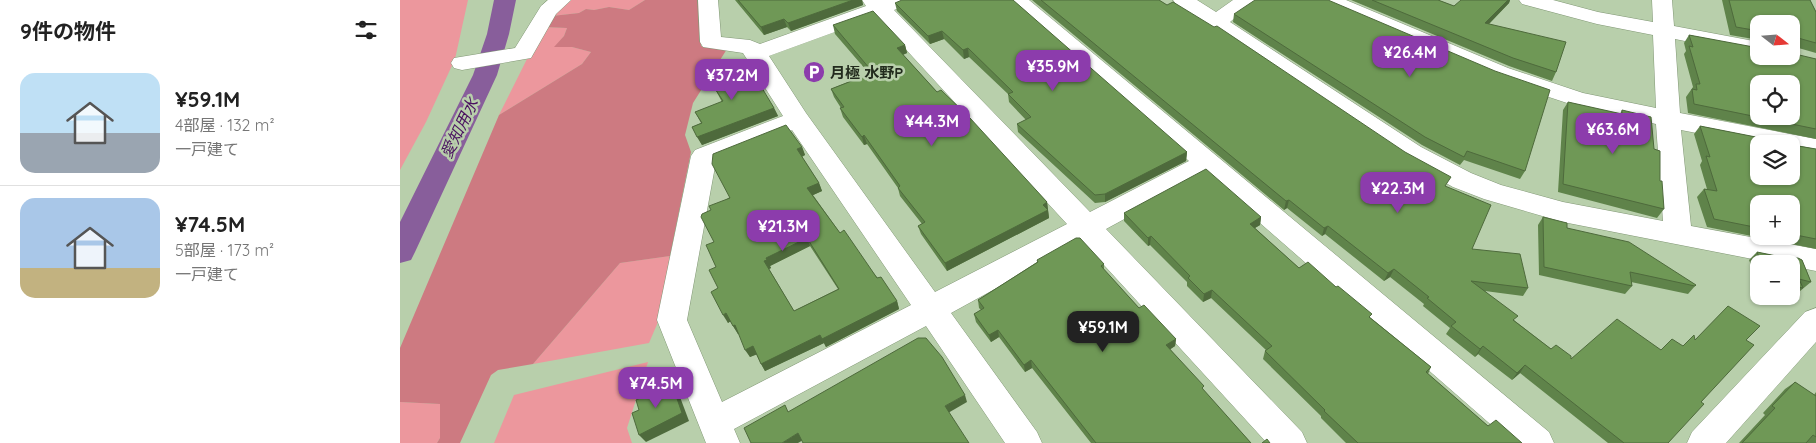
<!DOCTYPE html>
<html lang="ja">
<meta charset="utf-8">
<style>
:root{--surface:#fff;--page:#f2f2f2;--text:#222;--muted:#767676;--line:#e0e0e0;--accent:#8c3cac}
body{margin:0;font-family:Quicksand,"Noto Sans JP",sans-serif;background:var(--page);color:var(--text);height:100vh;display:flex;flex-direction:column;font-size:19px;white-space:nowrap}
*{box-sizing:border-box;margin:0}
p{font-size:16px;color:var(--muted)}
.icon{flex:none;width:28px;height:28px;fill:none;stroke:currentColor;stroke-width:2;stroke-linecap:round;stroke-linejoin:round}
.map{position:relative;flex:1;overflow:hidden}
.sheet{display:flex;flex-direction:column;background:var(--surface);width:400px}
.sheet>*{flex:none}
.needle{width:32px;rotate:107deg}
.tools{position:absolute;left:1350px;top:15px;display:grid;gap:10px}
.tools a{display:grid;place-items:center;width:50px;height:50px;border-radius:10px;background:var(--surface);box-shadow:0 1px 4px #0004;font-size:25px}
.price{position:absolute;translate:-50% -42px;padding:0 11px;border-radius:10px;background:var(--accent);color:#fff;font-size:16px;line-height:32px;filter:drop-shadow(0 1px 2px #0008)}
.price::after{content:'';position:absolute;left:50%;top:30px;width:15px;height:11px;margin-left:-8px;background:inherit;clip-path:polygon(0 0,100% 0,50% 100%)}
.price.current{background:#222;color:#fff}
ul{padding:0;list-style:none}
li{display:flex;align-items:center;gap:15px;height:125px;padding:0 20px}
li+li{border-top:1px solid var(--line)}
li span{display:grid;place-items:center;flex:none;width:140px;height:100px;border-radius:15px;color:#555}
li>.icon{margin-inline-start:auto}
span .icon{width:60px;height:60px;fill:#fffc;stroke-width:1}
li b{font-size:21px}
h2{display:flex;justify-content:space-between;align-items:center;height:60px;padding:0 20px;font-size:21px}
main{display:flex;flex:1;min-height:0}
.map>svg:first-child{display:block}
.green{fill:#ec979d}
.forest{fill:#cd7a81}
.lines{fill:none;stroke-linecap:round;stroke-linejoin:round}
.canal{fill:#885e9b;fill-rule:evenodd}
.minor-casing{stroke:#819775;stroke-width:1}
.minor{fill:#fff;fill-rule:evenodd}
.wall{fill:#5f834a;fill-rule:evenodd}
.shaded-wall{fill:#4e6a3c}
.building{fill:#6f9856;stroke:#4e6a3c;fill-rule:evenodd}
.labels{text-anchor:middle;dominant-baseline:central;stroke-width:5;stroke-linejoin:round;paint-order:stroke}
.poi-label{font-size:15px;font-weight:bold;fill:#222b1d;stroke:#b8cfab;text-anchor:start}
.water-label{font-size:16px;font-style:italic;fill:#4a1160;stroke:#b8cfab}
</style>
<main>
<section class="sheet">
<h2>9件の物件<svg class="icon" aria-label="filters" viewBox="0 0 24 24"><path d="M4 7h16M4 17h16"/><circle cx="9" cy="7" r="2"/><circle cx="15" cy="17" r="2"/></svg></h2>
<ul>
<li><span style="background:linear-gradient(#bfe0f5 60%,#9aa5b1 0)"><svg class="icon" aria-label="home" viewBox="0 0 24 24"><path d="M3 11l9-7 9 7M6 9v11h12V9"/></svg></span><div><b>¥59.1M</b><p>4部屋 · 132 m²</p><p>一戸建て</p></div></li>
<li><span style="background:linear-gradient(#a9c7e8 70%,#c2b280 0)"><svg class="icon" aria-label="home" viewBox="0 0 24 24"><path d="M3 11l9-7 9 7M6 9v11h12V9"/></svg></span><div><b>¥74.5M</b><p>5部屋 · 173 m²</p><p>一戸建て</p></div></li>
</ul>
</section>
<div class="map">
<svg width="1416" height="443" viewBox="0 0 1416 443">
<rect width="100%" height="100%" fill="#b8cfab"/>
<g class="green">
<path d="M0 0H68L55 59 26 122 0 170Z"/>
<path d="M169 0H245L229 10 209 7 194 10 186 9 179 13 152 16Z"/>
<path d="M143 27 167 28 164 36 155 47H172L191 52 182 64 99 115Z"/>
<path d="M270 256 258 322 249 343 133 364 220 263Z"/>
<path d="M248 362 227 428 232 443H94L114 395Z"/>
<path d="M0 402 40 404V438L37 443H0Z"/>
</g>
<path class="forest" d="M245 0H300L301 46 327 49 293 103 285 135 291 152 270 256 220 263 133 364 98 370 91 375 60 443H37L40 438V404L0 402V348L99 115 182 64 191 52 172 47H154L164 36 167 28 143 27 152 16 179 13 186 9 194 10 209 7 229 10Z"/>
<g class="lines">
<path class="canal" d="M94 0H116L109 34 97 75 15 252 11 260 0 263V222L73 75 87 34Z"/>
<g class="minor-casing">
<g id="minor">
<path d="M148 0H171L156 14 131 58 62 70 54 68 51 63 54 58 115 48 141 6Z"/>
<path d="M298 0H318L321 37 350 40 360 44 466 6 462 0H513L510 4 494 10 690 212 789 161 607 0H629L1149 432 1154 443H1112L805 175 706 229 902 432 907 443H867L682 241 551 313 637 432 642 443H605L526 326 334 429 340 443H306L257 320 291 156 295 150 383 116 343 53 303 47 300 42ZM476 17 667 224 535 292 406 113 369 56ZM392 130 511 305 322 402 287 320 316 161Z"/>
<path d="M773 0H797L816 12 833 0H856L830 22 1021 147 1071 173 1101 185 1163 202 1263 221 1256 124 1170 104 1092 78 921 4 918 0H946L1108 68 1183 93 1256 108 1253 35 1197 24 1122 4 1119 0H1153L1198 12 1253 22 1252 0H1272L1274 26 1359 42V56L1275 39 1280 113 1416 139V157L1391 152V144L1359 145 1281 130 1291 226 1416 249V271L1391 266V264H1378L1163 222 1084 199 1053 187 1003 159 776 4Z"/>
<path d="M1416 308V342L1326 443H1287L1292 432 1405 312Z"/>
</g>
</g>
<use href="#minor" class="minor"/>
</g>
<g class="wall">
<path d="M335 0H462L463 5 391 31 387 27 364 35Z"/>
<path d="M632 0H759L1046 187 1072 249 1128 288 1123 296 1085 291 1115 321 1151 349 1171 359 1261 350 1283 346 1295 340H1346L1301 402 1268 443H1208L1120 373 1112 380 1078 354 1075 357 1046 334 1050 328 1023 306 1024 304 990 277 984 281 925 234 922 236 887 208 884 210Z"/>
<path d="M951 0H1038L1054 6 1110 0 1109 3 1089 24 1156 72 1152 81 1109 66Z"/>
<path d="M1322 0H1410L1416 12V53L1395 47 1391 51V24H1359V40L1330 35Z"/>
<path d="M495 3 787 152 786 161 705 202 695 203 618 132 617 124 626 120 609 102 608 94 569 57 564 59 544 39 530 44 497 11Z"/>
<path d="M834 14 1125 171 1120 179 1064 160 1060 165 1022 145 833 22Z"/>
<path d="M433 25 505 45 507 53 503 55 537 92 647 202 649 218 547 271 521 234 518 226 522 224 500 196 498 188 467 144 464 145 443 117 440 108H441L434 97 431 89 465 75 464 71 466 70 435 34Z"/>
<path d="M1289 35 1416 59V139L1288 113 1286 97 1293 87 1284 54 1286 51 1284 43Z"/>
<path d="M309 75 359 89 374 108 378 116 302 145 292 127 301 123 295 112 322 102 314 87 315 86Z"/>
<path d="M1168 102 1220 114 1222 110 1254 149 1260 181 1264 209 1257 218 1158 192 1163 110Z"/>
<path d="M1300 126 1416 149V249L1307 227 1297 197 1304 189H1307L1300 165 1302 161 1294 134ZM1359 204H1391V236H1359Z"/>
<path d="M402 147 405 155 402 157 419 183 422 191 413 195 440 233 497 301 499 309 426 347 424 343 365 371 356 354 350 357 339 333 338 334 330 321 328 323 318 288 311 210ZM410 246 438 289 394 311 369 269 371 268 370 266Z"/>
<path d="M724 213 861 217 860 225 855 228 899 268 971 318 1031 367 1028 374 1088 426 1122 443H946L921 418V416L863 359 865 351H867L811 298 803 302 787 286V282L750 245 748 246 724 221Z"/>
<path d="M1143 217 1295 286 1288 294 1231 282 1232 286 1225 294 1139 275 1138 225Z"/>
<path d="M1357 252 1386 258H1398L1402 260 1411 282 1394 296 1391 295V264H1359V285L1349 260Z"/>
<path d="M637 260 704 264V270L739 308 776 339 775 346 770 349 803 390 851 443H691L632 368 625 372 599 337 591 342 576 322 574 314 581 310 579 308 578 300 637 262Z"/>
<path d="M1395 382 1414 395 1416 392V443H1339L1365 415 1363 413 1385 389Z"/>
</g>
<g class="shaded-wall">
<path d="M453 0H462L463 5 391 31 388 23Z"/>
<path d="M1108 0H1110L1109 3 1082 31 1085 23Z"/>
<path d="M384 19 387 27 364 35 361 27Z"/>
<path d="M542 31 544 39 530 44 528 36Z"/>
<path d="M505 45 507 53 499 56 497 48Z"/>
<path d="M568 48 569 57 564 59 563 50Z"/>
<path d="M374 108 378 116 302 145 297 137Z"/>
<path d="M464 135 467 144 464 145 462 137Z"/>
<path d="M402 147 405 155 400 157 397 149Z"/>
<path d="M787 152 786 161 705 202V194Z"/>
<path d="M419 183 422 191 411 196 407 188Z"/>
<path d="M889 200 887 208 884 210 886 201Z"/>
<path d="M647 202 649 218 547 271 545 263Z"/>
<path d="M861 217 860 225 848 232 850 224Z"/>
<path d="M928 226 925 234 922 236 924 228Z"/>
<path d="M751 236 750 245 748 246V238Z"/>
<path d="M407 238 410 246 370 266 371 268 369 269 364 261 366 258Z"/>
<path d="M994 269 990 277 984 281 988 273Z"/>
<path d="M812 290 811 298 803 302 804 294Z"/>
<path d="M497 301 499 309 426 347 422 339Z"/>
<path d="M326 313 331 321 328 323 323 315Z"/>
<path d="M335 325 340 333 338 334 333 326Z"/>
<path d="M598 330 599 337 591 342 589 335Z"/>
<path d="M420 335 424 343 365 371 361 364Z"/>
<path d="M776 339 775 346 765 353 766 345Z"/>
<path d="M353 346 358 354 350 357 345 350Z"/>
<path d="M1083 346 1078 354 1075 357 1080 349Z"/>
<path d="M631 360 632 368 625 372 624 365Z"/>
<path d="M1125 365 1120 373 1112 380 1117 373Z"/>
<path d="M274 390 280 397 289 421 246 442 239 435Z"/>
<path d="M565 395 567 402 548 413 545 406Z"/>
<path d="M398 433 403 440 398 443H382Z"/>
</g>
<g class="building">
<path d="M338 0H453L388 23 384 19 361 27Z"/>
<path d="M502 0H613L787 152 705 194 695 195 617 124 631 117 608 94 613 92 568 48 563 50 542 31 528 36 495 3Z"/>
<path d="M641 0H759L767 5 773 2 814 27 817 26 1005 152 1051 177 1045 186 1091 205 1072 249 1120 254 1128 288 1071 281 1118 316 1113 320 1151 349 1156 345 1171 356V359L1217 319 1261 350 1272 339 1283 346 1294 335 1295 340 1328 306 1360 326 1346 340 1354 345 1301 402 1304 404 1268 443H1224L1125 365 1117 373 1083 346 1080 349 1051 326 1056 322 1027 298 1029 297 994 269 988 273 928 226 924 228 889 200 886 201Z"/>
<path d="M855 0H928L1095 71 1150 90 1125 171 1067 151 1064 157 1025 137 834 14Z"/>
<path d="M972 0H1038L1054 6 1061 0H1108L1085 23 1166 42 1156 72 1113 58Z"/>
<path d="M1329 0H1410L1416 12V43L1398 38 1396 40V46H1391V24H1359V31L1336 27Z"/>
<path d="M473 11 505 45 497 48 537 92 541 90 570 118 647 202 643 205 648 210 545 263 518 226 525 222 498 188 500 186 464 135 462 137 440 108 444 107 431 89 467 75 464 71 470 69 433 25Z"/>
<path d="M1289 35 1359 48V56H1391V53L1416 59V129L1294 104 1292 89 1297 90 1296 84H1300L1289 46 1293 47ZM1359 84H1391V116H1359Z"/>
<path d="M341 63 359 89 362 88 374 108 297 137 292 127 302 123 295 112 323 101 314 87 316 86 309 75Z"/>
<path d="M1168 102 1222 114V110L1251 117 1254 149 1260 151V181H1262L1264 209 1163 184Z"/>
<path d="M386 125 402 147 397 149 419 183 407 188 440 233 444 230 477 278 481 277 497 301 422 339 420 335 361 364 353 346 345 350 335 325 333 326 326 313 323 315 311 292 318 288 309 270 316 267 306 245 314 242 301 217 302 214 311 210 309 206 330 198 312 164 313 154ZM407 238 439 289 394 311 364 261 367 260 366 258Z"/>
<path d="M1300 126 1366 139 1396 138 1398 146 1416 149V239L1391 234V204H1359V228L1314 219 1304 189 1317 191 1306 156 1310 157ZM1359 144H1391V176H1359Z"/>
<path d="M806 169 861 217 850 224 899 268 908 262 936 287 938 286 972 314 969 317 1031 367 1026 372 1088 426 1096 420 1122 443H958L924 411 925 410 865 351 872 346 812 290 804 294 788 278 790 276 751 236 748 238 724 213Z"/>
<path d="M1143 217 1167 223V228L1229 242 1296 285 1295 286 1230 272 1232 286 1144 267Z"/>
<path d="M676 238H680L704 264 701 266 739 308 744 305 776 339 766 345 804 386 802 388 851 443H696L631 360 624 365 598 330 589 335 574 314 584 308 578 300 638 262 637 260Z"/>
<path d="M1357 252 1386 258H1398L1402 260 1411 282 1399 279 1403 288 1391 286V264H1362Z"/>
<path d="M518 338H526L542 357 565 395 545 406 569 443H403L398 433 382 443H351L344 428 385 405 388 412Z"/>
<path d="M1395 382 1416 396V437L1413 435 1406 443H1342L1375 408 1372 406Z"/>
<path d="M267 385 269 392 274 390 282 413 239 435 232 413 239 410 236 400Z"/>
<path d="M867 439 870 443H862Z"/>
</g>
<defs>
<g id="parking-disc" transform="scale(1.125)"><circle r="9.5" fill="#8c3cac" stroke="#b8cfab"/><path d="M-3.5-5.5H1a3.5 3.5 0 0 1 0 7H-1V5.5H-3.5ZM-1-3.4V-.6H.8a1.4 1.4 0 0 0 0-2.8Z" fill="#fff"/></g>
</defs>
<g fill-rule="evenodd">
<use href="#parking-disc" x="414" y="72"/>
</g>
<g class="labels">
<g class="poi-label">
<text x="430" y="72">月極 水野P</text>
</g>
<g class="water-label">
<text transform="translate(59 128) rotate(-64)">愛知用水</text>
</g>
</g>
</svg>
<div class="tools">
<a><svg class="needle" viewBox="-14 -14 28 28"><path d="M0-13l5 13h-10z" fill="#e53935"/><path d="M0 13l5-13h-10z" fill="#767676"/></svg></a>
<a><svg class="icon" aria-label="locate" viewBox="0 0 24 24"><circle cx="12" cy="12" r="6"/><path d="M12 2v4M12 18v4M2 12h4M18 12h4"/></svg></a>
<a><svg class="icon" aria-label="layers" viewBox="0 0 24 24"><path d="M12 4l9 5-9 5-9-5zM3 14l9 5 9-5"/></svg></a>
<a>+</a>
<a>−</a>
</div>
<b class="price" style="left:1010px;top:78px">¥26.4M</b>
<b class="price" style="left:653px;top:92px">¥35.9M</b>
<b class="price" style="left:332px;top:101px">¥37.2M</b>
<b class="price" style="left:532px;top:147px">¥44.3M</b>
<b class="price" style="left:1213px;top:155px">¥63.6M</b>
<b class="price" style="left:998px;top:214px">¥22.3M</b>
<b class="price" style="left:383px;top:252px">¥21.3M</b>
<b class="price current" style="left:703px;top:353px">¥59.1M</b>
<b class="price" style="left:256px;top:409px">¥74.5M</b>
</div>
</main>
